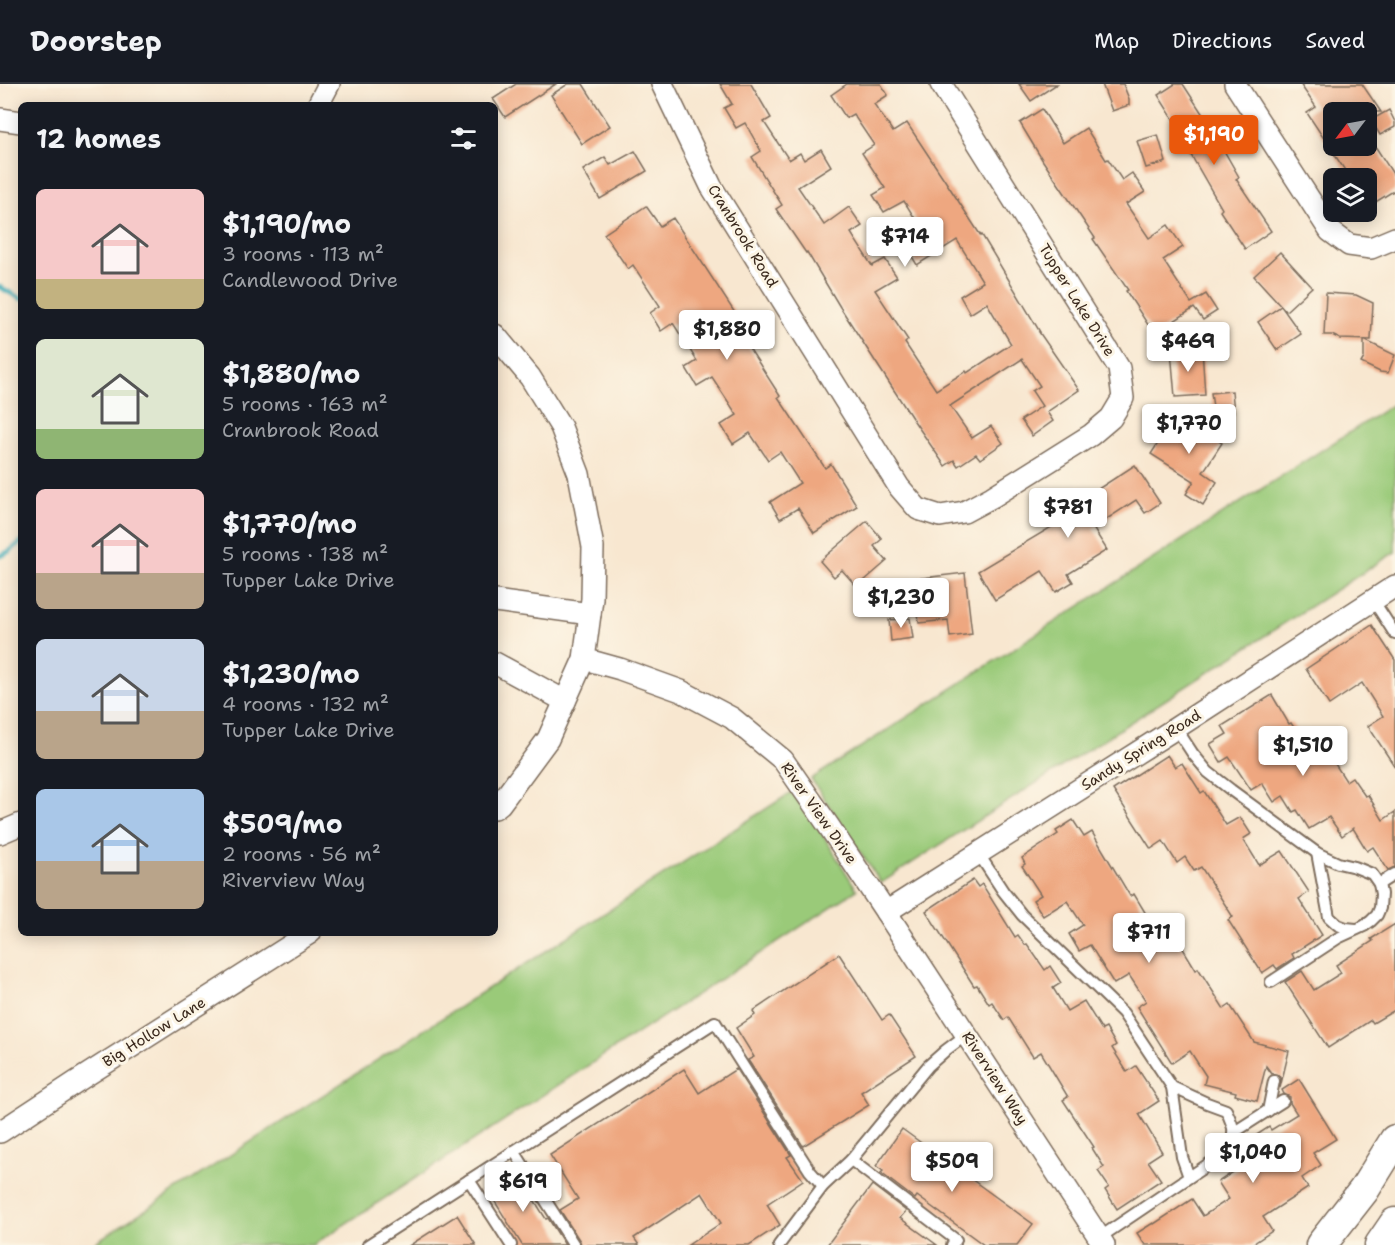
<!DOCTYPE html>
<meta charset="utf-8">
<style>
:root{--surface:#171b24;--page:#242831;--text:#f1f3f6;--muted:#9ea1a6;--line:#363941;--accent:#ea580c}
body{margin:0;font-family:"Shantell Sans",sans-serif;background:var(--page);color:var(--text);height:100vh;display:flex;flex-direction:column;font-size:22px;white-space:nowrap}
*{box-sizing:border-box;margin:0}
p{font-size:20px;color:var(--muted)}
.icon{flex:none;width:33px;height:33px;fill:none;stroke:currentColor;stroke-width:2;stroke-linecap:round;stroke-linejoin:round}
.map{position:relative;flex:1;overflow:hidden}
.drawer{position:absolute;left:18px;top:18px;width:480px;height:834px;display:flex;flex-direction:column;background:var(--surface);border-radius:9px;box-shadow:0 3px 15px #0003}
.drawer>*{flex:none}
.needle{width:39px;rotate:238deg}
.fabs{position:absolute;left:1323px;top:18px;display:grid;gap:12px}
.fabs a{display:grid;place-items:center;width:54px;height:54px;border-radius:9px;background:var(--surface);box-shadow:0 3px 15px #0003;font-size:30px}
.price{position:absolute;translate:-50% -51px;padding:0 14px;border-radius:6px;background:#fff;color:#222;font-size:20px;line-height:39px;filter:drop-shadow(0 2px 3px #0008)}
.price::after{content:'';position:absolute;left:50%;top:36px;width:18px;height:14px;margin-left:-9px;background:inherit;clip-path:polygon(0 0,100% 0,50% 100%)}
.price.active{background:var(--accent);color:#fff}
ul{padding:0;list-style:none}
li{display:flex;align-items:center;gap:18px;height:150px;padding:0 18px}
li span{display:grid;place-items:center;flex:none;width:168px;height:120px;border-radius:9px;color:#555}
li>.icon{margin-inline-start:auto}
span .icon{width:72px;height:72px;fill:#fffc;stroke-width:1}
li b{font-size:26px}
h2{display:flex;justify-content:space-between;align-items:center;height:72px;padding:0 18px;font-size:26px}
header{display:flex;align-items:center;gap:36px;box-sizing:border-box;height:84px;padding:0 30px;background:var(--surface);border-bottom:2px solid var(--line)}
header strong{font-size:28px}
nav{display:flex;gap:33px;margin-inline-start:auto;font-size:21px}
.map>svg:first-child{display:block}
.green{fill:#9aca79;stroke:#6a7a4c;stroke-width:1.5}
.lines{fill:none;stroke-linecap:round;stroke-linejoin:round}
.stream{stroke:#3aaab7;stroke-width:5}
.building{fill:#eea780}
.service-casing{stroke:#7d6c5c;stroke-width:14}
.minor-casing{stroke:#7d6c5c;stroke-width:24}
.secondary-casing{stroke:#7d6c5c;stroke-width:33}
.service{stroke:#fff;stroke-width:10}
.minor{stroke:#fff;stroke-width:21}
.secondary{stroke:#fff;stroke-width:30}
.labels{text-anchor:middle;dominant-baseline:central;stroke-width:6;stroke-linejoin:round;paint-order:stroke}
.street-label{font-size:15px;fill:#3b2a1e;stroke:#fcf5e5}
</style>
<header>
<strong>Doorstep</strong>
<nav><a>Map</a><a>Directions</a><a>Saved</a></nav>
</header>
<div class="map">
<svg width="1395" height="1161" viewBox="0 0 1395 1161">
<rect width="100%" height="100%" fill="#fcf5e5"/>
<filter id="ink" filterUnits="userSpaceOnUse"><feTurbulence type="fractalNoise" baseFrequency=".0167" numOctaves="2"/><feDisplacementMap in="SourceGraphic" scale="12" xChannelSelector="R" yChannelSelector="G"/><feConvolveMatrix kernelMatrix="1 2 1 2 8 2 1 2 1" color-interpolation-filters="sRGB"/></filter>
<filter id="wash" filterUnits="userSpaceOnUse"><feTurbulence type="fractalNoise" baseFrequency=".008" numOctaves="4" result="noise"/><feDisplacementMap in="SourceGraphic" scale="24" xChannelSelector="R" yChannelSelector="G"/><feGaussianBlur stdDeviation="1.35" result="paint"/><feColorMatrix in="noise" values="0 0 0 0 0 0 0 0 0 0 0 0 0 0 0 0 0 1.4 0 .05"/><feComposite in="paint" operator="in"/></filter>
<g filter="url(#wash)">
<rect width="100%" height="100%" fill="#f8e7d0"/>
<g class="green">
<path d="M1395 319V468L881 799 811 695Z"/>
<path d="M792 708 813 735 857 806 313 1161H91Z"/>
</g>
<g class="lines">
<g class="stream">
<path d="M0 203 21 215"/>
<path d="M0 472 10 467 21 458"/>
</g>
</g>
<g id="blocks">
<g class="building">
<path d="M516 0H556L505 33 493 15Z"/>
<path d="M568 0H583L610 42 582 60 551 11Z"/>
<path d="M720 0H751L771 34 764 38 789 76 800 69 804 76 821 65 831 82 798 103 824 141 849 123 862 142 851 149 872 182 885 175 897 193 875 206 908 256 905 259 936 306 966 287 967 289 1011 260 987 219 970 230 960 212 983 198 957 156 917 181 907 164 926 152 904 117 884 128 873 111 885 104 862 69 874 61 853 30 846 34 831 11 847 0H881L888 11 874 20 893 48 907 39 944 95 981 152 982 151 1040 248H1039L1079 306 1047 328 1053 337 1032 352 1021 336 1042 322 1032 307 1040 302 1022 275 950 322 972 354 991 342 1003 359 980 375 976 370 958 382 954 376 945 382 912 334 840 223 807 168 806 169 776 125 782 121 752 73 761 67 745 39 736 44 724 24 732 20Z"/>
<path d="M1019 0H1057L1031 17Z"/>
<path d="M1102 0H1123L1129 15V21L1112 27Z"/>
<path d="M1175 0H1183L1207 37 1239 93 1236 95 1271 147 1245 165 1220 127 1222 125 1176 45 1179 44 1158 11Z"/>
<path d="M1300 0H1362L1381 28H1334V62H1375L1395 93V106L1366 124V94H1350L1307 29 1316 23Z"/>
<path d="M1042 25 1063 59 1086 44 1106 76 1108 75 1122 96 1132 89 1145 108 1126 120 1149 154 1168 141 1183 163 1163 176 1191 219 1206 210 1217 227 1203 236 1194 224 1154 250 1126 207 1128 206 1093 155 1095 154 1043 77 1020 39Z"/>
<path d="M1389 26 1395 38V43L1380 51 1371 36Z"/>
<path d="M1158 51 1166 78 1146 84 1137 57Z"/>
<path d="M635 67 647 87 600 115 583 86 605 73 610 81Z"/>
<path d="M646 122 660 142 673 134 750 252 744 256 780 312 778 313 825 384 831 380 857 422 814 449 798 424 780 435 770 418 800 399 780 368 768 376 750 349 733 360 721 341 737 331 712 293 697 302 686 284 697 277 673 239 661 247 650 229 660 222 633 181 628 185 604 150Z"/>
<path d="M1280 168 1312 203 1286 227 1254 192Z"/>
<path d="M1326 209 1356 211 1373 219 1371 256 1340 255 1332 251H1324Z"/>
<path d="M1281 222 1301 250 1277 266 1258 238Z"/>
<path d="M1364 256 1395 271 1388 289 1380 288 1361 279 1364 274Z"/>
<path d="M1202 265 1205 311 1175 313 1171 267Z"/>
<path d="M1232 307 1234 328 1214 330 1211 309Z"/>
<path d="M1177 330 1222 359 1203 388 1217 398 1203 421 1186 410 1194 397 1151 370Z"/>
<path d="M1135 381 1160 419 1145 429 1136 416 1093 444 1107 466 1068 490 1073 498 1056 508 1042 487 995 516 978 487 1100 414 1095 407Z"/>
<path d="M867 437 882 455 874 462 887 477 857 503 842 486 834 493 820 477Z"/>
<path d="M965 489 972 550 950 553 948 536 919 539 914 495Z"/>
<path d="M910 534 913 554 891 557 889 536Z"/>
<path d="M1372 541 1395 576V683L1368 642 1383 632 1362 599 1329 621 1306 585Z"/>
<path d="M1272 611 1289 640 1291 639 1312 671 1324 663 1346 697 1352 693 1365 712 1368 711 1383 736 1395 728V783L1388 786 1373 763 1367 767 1353 744 1342 752 1329 733 1309 745 1297 726 1293 728 1283 712 1274 718 1262 699 1251 706 1229 673 1221 678 1210 660 1227 650 1222 642Z"/>
<path d="M1167 671 1175 683 1182 679 1201 709 1204 707 1226 741 1240 733 1251 750 1243 755 1259 781 1282 767 1309 808 1299 815 1322 851 1292 870 1294 874 1277 885 1274 881 1262 889 1228 836 1233 833 1201 783 1194 787 1185 773 1177 779 1163 757 1151 765 1113 706Z"/>
<path d="M1073 736 1084 753 1092 748 1130 812 1134 810 1158 850 1170 843 1196 886 1198 884 1224 925 1230 921 1254 958 1289 967 1280 1004 1281 994 1276 990H1272L1266 982 1257 1017 1235 1011 1236 1008 1204 1000 1206 992 1190 967 1172 979 1137 923 1146 917 1129 891 1114 900 1090 861 1079 867 1069 850 1083 841 1067 817 1043 832 1033 816 1041 811 1022 782 1025 780 1022 774 1058 750 1056 747Z"/>
<path d="M973 796 978 803 982 800 1015 853 1018 851 1025 861 1027 860 1045 886 1050 882 1061 899 1053 904 1067 927 1084 917 1102 946 1106 944 1116 961 1112 964 1127 988 1136 982 1159 1017 1139 1030 1162 1068 1148 1077 1161 1096 1117 1125 1105 1106 1109 1103 1098 1087 1104 1083 1092 1064 1094 1063 1063 1016 1068 1013 1041 968 1033 973 1008 933 1004 936 992 918 989 920 977 901 974 902 926 827Z"/>
<path d="M1395 840V926L1373 939 1371 936 1328 964 1285 898 1302 887 1314 906 1341 889 1336 881 1373 857 1371 855Z"/>
<path d="M839 870 882 936 889 931 916 972 861 1008 869 1021 803 1062 748 976 754 973 736 944 755 931 753 927Z"/>
<path d="M684 985 699 1009 736 985 791 1071 787 1073 803 1096 767 1120 780 1141 749 1161H688L721 1139 702 1109 634 1154 639 1161H581L580 1157 560 1126 578 1115 550 1071Z"/>
<path d="M1299 995 1336 1055 1313 1069 1321 1081 1302 1094 1308 1104 1263 1133 1272 1147 1251 1161H1145L1137 1149 1153 1139 1154 1140 1192 1115 1203 1132 1229 1115 1218 1098 1262 1069 1252 1054 1269 1043 1271 1046 1297 1030 1290 1019V1013L1284 1010 1282 1006Z"/>
<path d="M902 1045 1033 1140 1017 1161H984L917 1112 915 1115 881 1089 883 1087 876 1082Z"/>
<path d="M516 1087 546 1135 548 1134 565 1161H522L487 1105Z"/>
<path d="M872 1101 906 1127 900 1134 937 1161H827Z"/>
<path d="M457 1131 476 1161H410Z"/>
</g>
</g>
</g>
<g filter="url(#ink)">
<use href="#blocks" fill-opacity="0" stroke="#7d6c5c" stroke-width="1.5"/>
<g class="lines">
<g class="service-casing">
<g id="service">
<path d="M1373 516 1395 550"/>
<path d="M1176 644 1193 670 1208 688 1231 706 1317 769 1338 779 1355 783 1372 790 1379 800 1381 810 1380 824 1377 831 1371 837 1364 842 1338 854 1271 898"/>
<path d="M978 769 1003 807 1022 831 1123 929 1172 1003 1207 1019 1226 1026C1235 1045 1237 1050 1225 1069L1099 1154"/>
<path d="M1317 769 1329 833 1338 841 1346 844 1356 845"/>
<path d="M1379 800 1395 790"/>
<path d="M1172 1003 1182 1073 1189 1093"/>
<path d="M1268 1027 1274 997"/>
<path d="M1233 1049 1283 1017"/>
<path d="M514 1067 574 1161"/>
<path d="M851 1076 956 1156 952 1161"/>
<path d="M469 1096 511 1161"/>
<path d="M368 1161 715 938 810 1087 823 1102"/>
<path d="M779 1161 823 1102 851 1076 928 982 946 966 966 951"/>
</g>
</g>
<g class="minor-casing">
<g id="minor">
<path d="M662 0 711 102 899 403 918 425 940 432 964 428 992 413 1091 351 1111 334 1123 314 1119 284 941 0"/>
<path d="M1235 0 1330 147 1349 161 1371 164 1395 154"/>
<path d="M318 21 329 0"/>
<path d="M0 35 21 38"/>
<path d="M495 251 530 293 561 343 579 390 593 463 592 515 584 575 548 655 500 720 495 724"/>
<path d="M495 517 590 530"/>
<path d="M584 575 620 585 681 607 732 634 783 676 828 741 886 828 1104 1161"/>
<path d="M495 579 565 617"/>
<path d="M0 749 21 740"/>
<path d="M886 828 1176 644 1395 502"/>
<path d="M0 1048 76 998 310 849"/>
</g>
</g>
<g class="secondary-casing">
<g id="secondary">
<path d="M1321 1161 1364 1106 1395 1056"/>
<path d="M1380 1161 1395 1139"/>
</g>
</g>
<use href="#service" class="service"/>
<use href="#minor" class="minor"/>
<use href="#secondary" class="secondary"/>
</g>
</g>
<g class="labels">
<g class="street-label">
<text transform="translate(743 152) rotate(58)">Cranbrook Road</text>
<text transform="translate(1077 216) rotate(58)">Tupper Lake Drive</text>
<text transform="translate(1141 666) rotate(-32)">Sandy Spring Road</text>
<text transform="translate(819 729) rotate(55)">River View Drive</text>
<text transform="translate(154 948) rotate(-32)">Big Hollow Lane</text>
<text transform="translate(995 994) rotate(57)">Riverview Way</text>
</g>
</g>
</svg>
<div class="fabs">
<a><svg class="needle" viewBox="-14 -14 28 28"><path d="M0-13l5 13h-10z" fill="#e53935"/><path d="M0 13l5-13h-10z" fill="#9ea1a6"/></svg></a>
<a><svg class="icon" aria-label="layers" viewBox="0 0 24 24"><path d="M12 4l9 5-9 5-9-5zM3 14l9 5 9-5"/></svg></a>
</div>
<b class="price active" style="left:1214px;top:82px">$1,190</b>
<b class="price" style="left:905px;top:184px">$714</b>
<b class="price" style="left:727px;top:277px">$1,880</b>
<b class="price" style="left:1188px;top:289px">$469</b>
<b class="price" style="left:1189px;top:371px">$1,770</b>
<b class="price" style="left:1068px;top:455px">$781</b>
<b class="price" style="left:901px;top:545px">$1,230</b>
<b class="price" style="left:1303px;top:693px">$1,510</b>
<b class="price" style="left:1149px;top:880px">$711</b>
<b class="price" style="left:1253px;top:1100px">$1,040</b>
<b class="price" style="left:952px;top:1109px">$509</b>
<b class="price" style="left:523px;top:1129px">$619</b>
<section class="drawer">
<h2>12 homes<svg class="icon" aria-label="filters" viewBox="0 0 24 24"><path d="M4 7h16M4 17h16"/><circle cx="9" cy="7" r="2"/><circle cx="15" cy="17" r="2"/></svg></h2>
<ul>
<li><span style="background:linear-gradient(#f6c9c9 75%,#c2b280 0)"><svg class="icon" aria-label="home" viewBox="0 0 24 24"><path d="M3 11l9-7 9 7M6 9v11h12V9"/></svg></span><div><b>$1,190/mo</b><p>3 rooms · 113 m²</p><p>Candlewood Drive</p></div></li>
<li><span style="background:linear-gradient(#dfe7d0 75%,#8fb573 0)"><svg class="icon" aria-label="home" viewBox="0 0 24 24"><path d="M3 11l9-7 9 7M6 9v11h12V9"/></svg></span><div><b>$1,880/mo</b><p>5 rooms · 163 m²</p><p>Cranbrook Road</p></div></li>
<li><span style="background:linear-gradient(#f6c9c9 70%,#b9a48a 0)"><svg class="icon" aria-label="home" viewBox="0 0 24 24"><path d="M3 11l9-7 9 7M6 9v11h12V9"/></svg></span><div><b>$1,770/mo</b><p>5 rooms · 138 m²</p><p>Tupper Lake Drive</p></div></li>
<li><span style="background:linear-gradient(#c9d6e8 60%,#b9a48a 0)"><svg class="icon" aria-label="home" viewBox="0 0 24 24"><path d="M3 11l9-7 9 7M6 9v11h12V9"/></svg></span><div><b>$1,230/mo</b><p>4 rooms · 132 m²</p><p>Tupper Lake Drive</p></div></li>
<li><span style="background:linear-gradient(#a9c7e8 60%,#b9a48a 0)"><svg class="icon" aria-label="home" viewBox="0 0 24 24"><path d="M3 11l9-7 9 7M6 9v11h12V9"/></svg></span><div><b>$509/mo</b><p>2 rooms · 56 m²</p><p>Riverview Way</p></div></li>
</ul>
</section>
</div>
